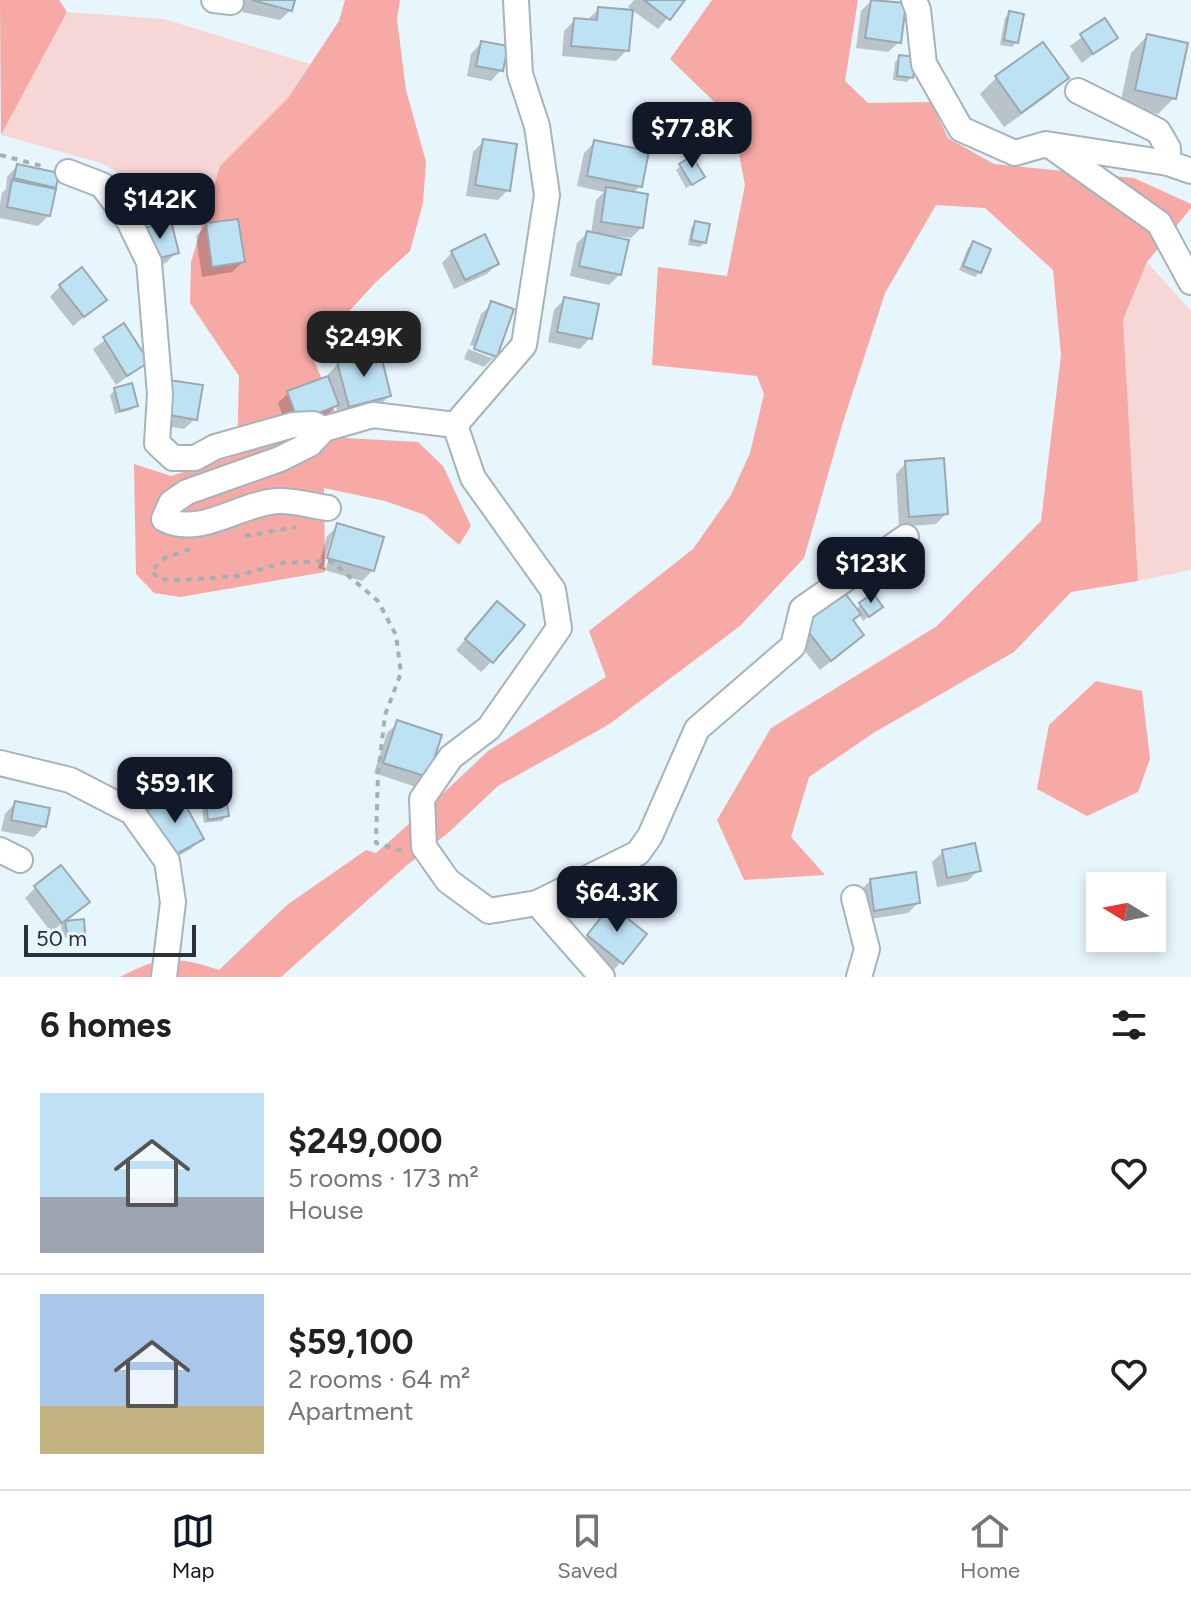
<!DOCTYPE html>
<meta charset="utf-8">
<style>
:root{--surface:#fff;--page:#f2f2f2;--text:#202124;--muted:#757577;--line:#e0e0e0;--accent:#111827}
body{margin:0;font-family:Figtree,sans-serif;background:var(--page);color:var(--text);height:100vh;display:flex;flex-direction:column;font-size:30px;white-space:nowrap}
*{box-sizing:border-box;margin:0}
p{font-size:26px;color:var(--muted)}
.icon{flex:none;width:44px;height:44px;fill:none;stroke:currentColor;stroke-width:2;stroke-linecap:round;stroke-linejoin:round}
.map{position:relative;height:977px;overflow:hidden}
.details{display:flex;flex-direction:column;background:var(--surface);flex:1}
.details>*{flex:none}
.needle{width:52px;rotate:280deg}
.controls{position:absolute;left:1086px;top:872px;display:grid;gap:16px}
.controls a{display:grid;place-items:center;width:80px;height:80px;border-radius:0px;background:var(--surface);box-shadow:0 4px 12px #0003;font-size:40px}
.scale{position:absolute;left:24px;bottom:20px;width:172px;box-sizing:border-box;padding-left:8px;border:4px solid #2b3033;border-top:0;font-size:22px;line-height:28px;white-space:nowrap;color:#2b3033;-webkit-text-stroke:6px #e7f5fc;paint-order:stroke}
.price{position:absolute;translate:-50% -68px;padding:0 18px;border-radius:16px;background:var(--accent);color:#fff;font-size:26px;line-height:52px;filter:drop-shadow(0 2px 4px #0008)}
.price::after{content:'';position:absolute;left:50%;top:48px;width:24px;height:18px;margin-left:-12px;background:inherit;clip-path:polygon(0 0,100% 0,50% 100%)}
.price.selected{background:#222;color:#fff}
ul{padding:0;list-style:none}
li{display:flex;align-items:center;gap:24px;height:200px;padding:0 40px}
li+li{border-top:2px solid var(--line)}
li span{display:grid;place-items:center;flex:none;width:224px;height:160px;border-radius:0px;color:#555}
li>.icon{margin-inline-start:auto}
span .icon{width:96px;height:96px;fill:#fffc;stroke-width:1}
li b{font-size:34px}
h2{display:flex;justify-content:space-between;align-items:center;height:96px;padding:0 40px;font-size:34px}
.tabs{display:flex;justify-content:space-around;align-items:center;height:112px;border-top:2px solid var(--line);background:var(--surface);font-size:22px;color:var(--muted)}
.tabs a{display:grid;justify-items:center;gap:4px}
.tabs .selected{color:var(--accent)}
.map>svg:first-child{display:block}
.green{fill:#f6d7d5}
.forest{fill:#f7a9a5}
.shadow{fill:#0003;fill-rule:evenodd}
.building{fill:#bde2f4;stroke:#9ba8af;stroke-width:2}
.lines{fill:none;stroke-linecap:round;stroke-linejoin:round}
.minor-casing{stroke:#a6b4ba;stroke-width:28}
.path{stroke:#a5b0b6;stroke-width:4;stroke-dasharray:6 6;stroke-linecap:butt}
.minor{stroke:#fff;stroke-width:24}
</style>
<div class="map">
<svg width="1191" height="977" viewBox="0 0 1191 977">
<rect width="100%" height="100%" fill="#e7f5fc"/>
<g class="green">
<path d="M67 12 164 19 310 64 288 98 220 166 204 219 101 163 1 135Z"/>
<path d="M1147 262 1191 311V570L1138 581 1123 320Z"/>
</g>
<g class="forest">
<path d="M0 0H59L67 12 1 135Z"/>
<path d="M345 0H400L397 19 406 90 426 162 423 203 410 251 375 283 311 353 346 438 418 442 443 466 471 526 459 545 425 515 385 501 324 488 325 572 180 597 154 593 136 574 134 464 171 476 237 455 239 376 190 303 191 262 220 166 288 98 339 21Z"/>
<path d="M712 0H858L845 81 868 103 931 102 948 138 994 164 1134 178 1191 204V208L1147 262 1123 320 1138 581 1071 592 1014 652 875 732 809 777 791 837 825 875 744 880 717 820 771 728 937 626 1041 521 1061 355 1053 270 985 208 936 205 885 293 843 422 804 558 740 626 608 725 498 786 448 833 406 866 281 977H120C160 955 178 956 219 970L287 905 366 850 376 853 434 802 488 751 606 677 589 631 693 549 731 495 750 453 764 394 757 376 652 365 658 267 727 276 745 185 732 119 670 59Z"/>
<path d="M1096 681 1142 691 1150 759 1138 792 1087 816 1037 789 1049 725Z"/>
</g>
<g class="shadow">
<path d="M245 0H293L291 10 280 20 242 12Z"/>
<path d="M634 0H683L658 29 628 7Z"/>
<path d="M872 0 899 42 888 52 856 48 861 11Z"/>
<path d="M599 9 627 50 616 61 562 56 564 31 575 20 588 19Z"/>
<path d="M1010 13 1017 42 1012 47 1000 45 1005 18Z"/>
<path d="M1104 21 1115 37 1082 63 1070 46Z"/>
<path d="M1147 36 1174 98 1158 114 1120 105 1131 53Z"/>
<path d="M481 43 501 70 491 81 467 76 471 54Z"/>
<path d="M900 57 911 77 907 82 893 80 895 62Z"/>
<path d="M996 78H1066L1050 94 1004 127 980 94Z"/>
<path d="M484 141 508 190 498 200 466 196 473 152Z"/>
<path d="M595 142 640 186 633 193 641 228 631 238 616 236 620 274 609 285 570 276 577 243 587 233 591 234 596 200 604 192 577 186 584 153Z"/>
<path d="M17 166 56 175 49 215 38 226 0 218V204L2 193 6 189 7 177Z"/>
<path d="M681 166 698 181 686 188 676 170Z"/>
<path d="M696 223 705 242 700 247 688 245 691 228Z"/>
<path d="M207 225 243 262 232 272 202 277 196 236Z"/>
<path d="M131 242 177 252 166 263 139 270Z"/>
<path d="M973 244 980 272 975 277 959 270 968 248Z"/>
<path d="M452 252 497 264 487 274 454 289 442 263Z"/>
<path d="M60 286 104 300 73 326 50 297Z"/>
<path d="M565 299 590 338 580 349 548 342 554 310Z"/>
<path d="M492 304 495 356 484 367 464 359 468 349 492 358V353L470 345 481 314Z"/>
<path d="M124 326 147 362 116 385 93 349Z"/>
<path d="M338 364 389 396 379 406 338 416 336 406 326 416 288 430 278 403 288 393 329 378 328 374Z"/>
<path d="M115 390 135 406 131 410 115 414 110 395Z"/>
<path d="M160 392 195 419 184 429 154 424Z"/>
<path d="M906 463 946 514 936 524 899 527 896 474Z"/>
<path d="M338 526 373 570 362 581 318 568 327 536ZM332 535H336L326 568 323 567Z"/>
<path d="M872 596 875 611 863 621 859 614 851 621V645L820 670 794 637 855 610Z"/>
<path d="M487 614 492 661 481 672 456 650Z"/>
<path d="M398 723 426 776 416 787 374 773 387 733Z"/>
<path d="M15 803 44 826 34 837 1 831 5 814Z"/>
<path d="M207 804 226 816 222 821 204 823 202 809Z"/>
<path d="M137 823 201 839 191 849 160 866Z"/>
<path d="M943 852 978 870 968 881 937 887 932 862Z"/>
<path d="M870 881 918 903 908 913 864 920 860 891Z"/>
<path d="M35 888 87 902 63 923 82 921 83 932 78 937 62 938 61 924 51 932 25 898Z"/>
<path d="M601 919 621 962 611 973 578 947Z"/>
</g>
<g class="building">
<path d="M252 0H295L292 11Z"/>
<path d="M644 0H685L670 20Z"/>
<path d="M871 0 906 3 901 43 865 38Z"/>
<path d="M598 7 633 10 629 51 571 46 574 18 597 20Z"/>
<path d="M1009 11 1024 14 1018 43 1004 40Z"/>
<path d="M1105 18 1118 38 1093 54 1080 34Z"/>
<path d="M1147 34 1188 43 1176 99 1135 90Z"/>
<path d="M481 41 508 46 503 71 476 66Z"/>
<path d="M1043 42 1069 78 1021 113 995 76Z"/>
<path d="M899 55 916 57 913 78 897 76Z"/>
<path d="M483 139 517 144 510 191 475 185Z"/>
<path d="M594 140 649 151 642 187 587 176Z"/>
<path d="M692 156 705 177 692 185 679 164Z"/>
<path d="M17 164 59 173 56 188 14 178Z"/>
<path d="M12 180 56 189 50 216 7 207Z"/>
<path d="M606 187 648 194 643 228 601 222Z"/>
<path d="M238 219 245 262 212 267 206 223Z"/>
<path d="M171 221 179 253 149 261 141 229Z"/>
<path d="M695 221 710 224 706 243 691 240Z"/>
<path d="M587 231 629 240 621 275 579 266Z"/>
<path d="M485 234 499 264 465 280 451 251Z"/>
<path d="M973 241 991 249 981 273 963 266Z"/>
<path d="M82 267 107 300 84 317 59 285Z"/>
<path d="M564 297 599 304 592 339 557 332Z"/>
<path d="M491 301 514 309 497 357 474 349Z"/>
<path d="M124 323 149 362 127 376 103 337Z"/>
<path d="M380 351 391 396 349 407 337 362Z"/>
<path d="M328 376 339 405 298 421 287 391Z"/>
<path d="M169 380 203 385 197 420 164 414Z"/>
<path d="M132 383 138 406 120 411 114 388Z"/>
<path d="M944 458 948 514 909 517 905 461Z"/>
<path d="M337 523 384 537 374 571 327 558Z"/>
<path d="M844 592 861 614 853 620 864 635 831 661 803 625Z"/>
<path d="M873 593 883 607 869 617 859 603Z"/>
<path d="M497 601 525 625 493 663 465 639Z"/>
<path d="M397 720 442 735 428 777 383 763Z"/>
<path d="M179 793 204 839 171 857 146 811Z"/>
<path d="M226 799 229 816 208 820 206 802Z"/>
<path d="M15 801 50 808 46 827 11 820Z"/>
<path d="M975 843 981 871 947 878 942 850Z"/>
<path d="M61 865 90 902 62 923 34 886Z"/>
<path d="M916 872 920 903 874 911 870 879Z"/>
<path d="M611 905 647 934 623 964 587 935Z"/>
<path d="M84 919 85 933 67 934 65 921Z"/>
</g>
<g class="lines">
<g class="minor-casing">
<g id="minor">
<path d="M214 0 231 2"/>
<path d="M516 0 520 74 537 126 547 195 524 345 455 425 473 478 553 590 559 628 489 728 451 757 422 799 424 847 448 881 489 911 537 903 602 977"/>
<path d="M914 0 918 10 924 64 961 129 1015 153 1046 144 1168 163 1191 171"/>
<path d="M1078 91 1158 131 1168 148V163"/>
<path d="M1052 147 1159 223 1191 282"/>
<path d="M68 172 102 185 129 221 149 262 160 394 157 443 173 458H195L215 447 293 425 313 424 324 429"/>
<path d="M328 508C312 506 294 500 278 501 240 503 200 538 164 519L171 503 187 492 280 459 310 444 324 429 373 415 455 425"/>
<path d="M0 763 70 780 132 812 167 861 173 902 164 977"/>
<path d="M0 850 20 860"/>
<path d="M854 898 867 949 859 977"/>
<path d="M537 903 638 853 650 836 697 729 793 646 802 609 906 537"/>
</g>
</g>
<g class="path">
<path d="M0 155 46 167"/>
<path d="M245 536 296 527"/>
<path d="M190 549 165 558 151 571 159 579 181 580 237 576 282 563 331 561 378 601 396 635 401 673 385 715 378 774 376 843 403 851"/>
</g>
<use href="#minor" class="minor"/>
</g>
</svg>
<div class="controls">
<a><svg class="needle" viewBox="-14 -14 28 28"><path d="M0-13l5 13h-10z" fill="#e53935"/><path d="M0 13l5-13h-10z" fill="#757577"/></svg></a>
</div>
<div class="scale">50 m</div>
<b class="price" style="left:692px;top:170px">$77.8K</b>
<b class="price" style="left:160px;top:241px">$142K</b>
<b class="price selected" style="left:364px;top:379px">$249K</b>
<b class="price" style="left:871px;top:605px">$123K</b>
<b class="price" style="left:175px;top:825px">$59.1K</b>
<b class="price" style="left:617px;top:934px">$64.3K</b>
</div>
<section class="details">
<h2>6 homes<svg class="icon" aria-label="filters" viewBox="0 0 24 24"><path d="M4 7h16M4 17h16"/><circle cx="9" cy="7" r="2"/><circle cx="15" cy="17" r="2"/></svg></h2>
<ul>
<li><span style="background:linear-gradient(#bfe0f5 65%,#9aa5b1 0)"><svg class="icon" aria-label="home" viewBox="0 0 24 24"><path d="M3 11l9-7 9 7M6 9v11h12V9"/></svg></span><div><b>$249,000</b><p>5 rooms · 173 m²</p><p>House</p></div><svg class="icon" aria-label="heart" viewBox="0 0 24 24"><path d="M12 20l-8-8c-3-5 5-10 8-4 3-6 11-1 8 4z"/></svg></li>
<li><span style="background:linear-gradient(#a9c7e8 70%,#c2b280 0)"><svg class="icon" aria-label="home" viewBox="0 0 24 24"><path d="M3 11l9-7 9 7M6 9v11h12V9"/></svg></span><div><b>$59,100</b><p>2 rooms · 64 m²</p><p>Apartment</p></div><svg class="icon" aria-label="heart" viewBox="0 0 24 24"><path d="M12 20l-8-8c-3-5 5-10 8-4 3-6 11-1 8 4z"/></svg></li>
</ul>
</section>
<nav class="tabs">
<a class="selected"><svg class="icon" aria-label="map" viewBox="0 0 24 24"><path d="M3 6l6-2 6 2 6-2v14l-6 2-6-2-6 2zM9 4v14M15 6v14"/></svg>Map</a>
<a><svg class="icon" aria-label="saved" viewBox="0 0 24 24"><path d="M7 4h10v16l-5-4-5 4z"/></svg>Saved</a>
<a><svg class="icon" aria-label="home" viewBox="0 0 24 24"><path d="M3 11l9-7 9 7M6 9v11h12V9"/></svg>Home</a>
</nav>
